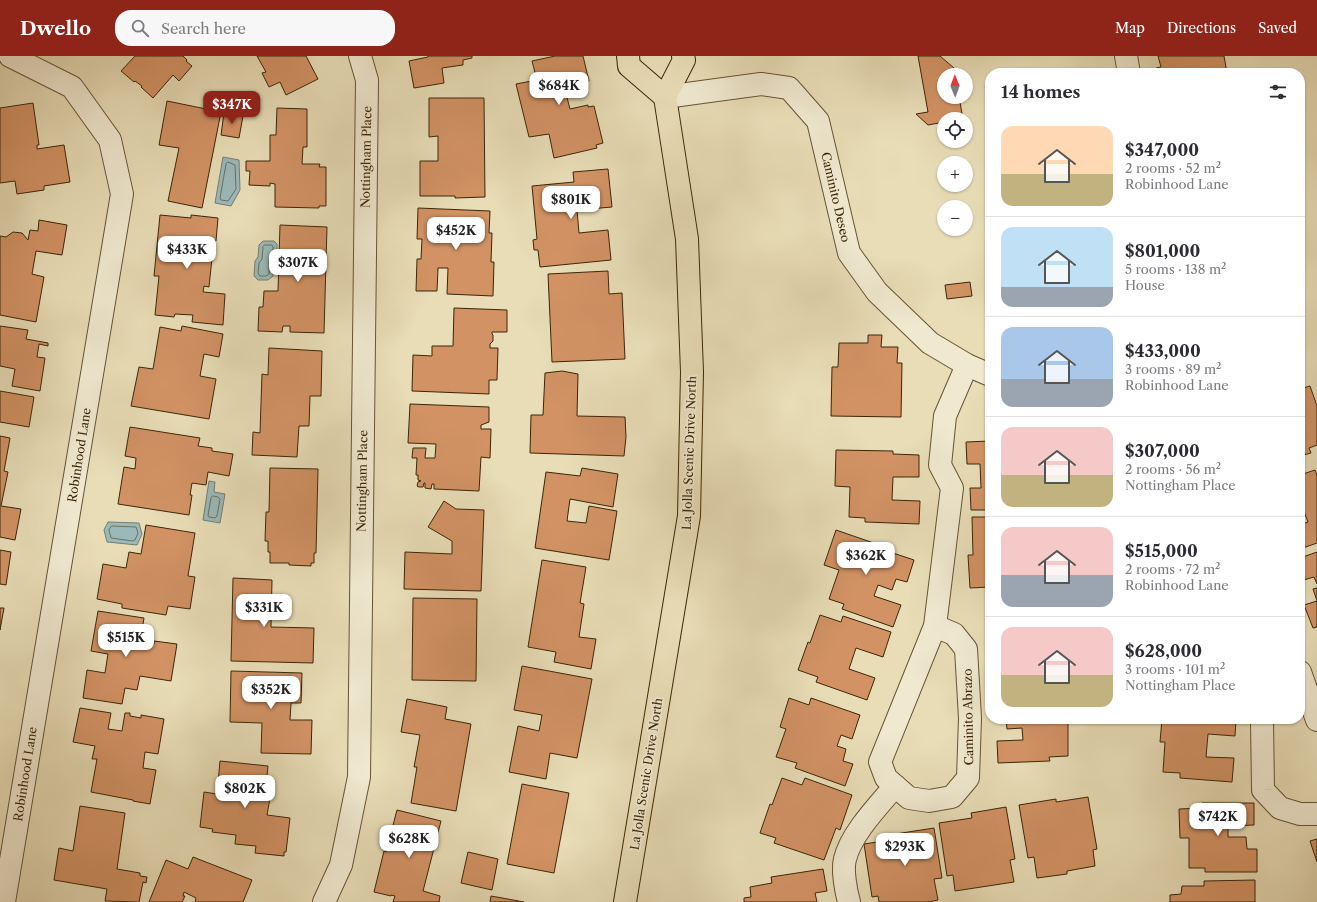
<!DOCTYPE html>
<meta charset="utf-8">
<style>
:root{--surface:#fff;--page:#f7f7f7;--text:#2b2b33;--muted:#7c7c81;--line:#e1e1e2;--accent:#8f2418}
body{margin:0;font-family:"Libre Caslon Text",serif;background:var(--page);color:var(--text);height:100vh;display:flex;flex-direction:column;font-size:15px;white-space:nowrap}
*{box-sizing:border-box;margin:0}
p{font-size:13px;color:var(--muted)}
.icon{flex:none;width:22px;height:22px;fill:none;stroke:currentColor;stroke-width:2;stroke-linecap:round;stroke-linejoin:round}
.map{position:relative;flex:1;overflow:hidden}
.panel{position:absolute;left:985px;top:12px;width:320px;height:656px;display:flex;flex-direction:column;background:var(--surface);border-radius:16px;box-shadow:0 1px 3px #0004}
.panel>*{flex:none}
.needle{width:26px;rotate:359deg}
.buttons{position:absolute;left:937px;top:12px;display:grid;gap:8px}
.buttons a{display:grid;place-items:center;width:36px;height:36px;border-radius:50%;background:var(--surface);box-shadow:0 1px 3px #0004;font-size:20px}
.price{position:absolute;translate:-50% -34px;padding:0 9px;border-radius:8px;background:#fff;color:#222;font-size:13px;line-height:26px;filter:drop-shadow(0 1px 2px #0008)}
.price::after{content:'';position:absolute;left:50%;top:24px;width:12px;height:9px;margin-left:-6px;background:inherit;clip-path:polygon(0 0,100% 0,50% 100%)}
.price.on{background:var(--accent);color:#fff}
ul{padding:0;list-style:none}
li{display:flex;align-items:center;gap:12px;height:100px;padding:0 16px}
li+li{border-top:1px solid var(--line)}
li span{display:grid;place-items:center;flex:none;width:112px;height:80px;border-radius:12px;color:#555}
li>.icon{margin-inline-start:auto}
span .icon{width:48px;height:48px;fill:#fffc;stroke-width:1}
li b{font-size:17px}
h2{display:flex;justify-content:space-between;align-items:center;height:48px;padding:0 16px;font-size:17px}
header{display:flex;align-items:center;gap:24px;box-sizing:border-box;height:56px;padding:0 20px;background:var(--accent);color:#fff}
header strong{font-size:19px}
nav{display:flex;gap:22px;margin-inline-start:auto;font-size:14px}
.search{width:280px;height:36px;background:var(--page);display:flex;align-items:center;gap:10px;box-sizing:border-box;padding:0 14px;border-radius:16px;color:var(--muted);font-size:15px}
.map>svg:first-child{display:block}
.water{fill:#9bb9b9;stroke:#757e72}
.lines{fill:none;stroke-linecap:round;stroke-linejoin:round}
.shore{stroke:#6b7060;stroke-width:1}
.building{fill:#d29264;stroke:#3b2608}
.minor-casing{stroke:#665434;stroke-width:24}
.major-casing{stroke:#3b2608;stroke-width:24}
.minor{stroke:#f0e9d0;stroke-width:22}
.major{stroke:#e8ddb7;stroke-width:22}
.labels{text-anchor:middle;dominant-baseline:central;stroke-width:3.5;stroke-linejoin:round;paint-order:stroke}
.street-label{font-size:12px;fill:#3b2608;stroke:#f0e9d0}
</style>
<header>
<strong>Dwello</strong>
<div class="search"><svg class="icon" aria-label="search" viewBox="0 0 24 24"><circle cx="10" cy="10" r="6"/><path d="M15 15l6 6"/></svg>Search here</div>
<nav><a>Map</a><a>Directions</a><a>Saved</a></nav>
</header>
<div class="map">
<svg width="1317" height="846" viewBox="0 0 1317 846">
<rect width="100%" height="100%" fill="#e8ddb7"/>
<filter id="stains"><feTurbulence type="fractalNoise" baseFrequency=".005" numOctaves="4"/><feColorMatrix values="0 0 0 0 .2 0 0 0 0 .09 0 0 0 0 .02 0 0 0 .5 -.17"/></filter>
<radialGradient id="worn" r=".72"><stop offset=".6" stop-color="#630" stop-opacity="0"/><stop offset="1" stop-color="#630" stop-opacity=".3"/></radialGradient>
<g class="water">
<path d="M223 101 239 104 240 134 231 150 215 147Z"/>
<path d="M263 185H274L277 188V203L273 206V220L268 224H258L254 220 255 205 258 201 259 189Z"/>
<path d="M209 425 215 426 214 436 225 438 220 467 203 464Z"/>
<path d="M108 466 139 467 142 478 137 489 107 486 104 474Z"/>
</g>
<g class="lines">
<g class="shore">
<path d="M228 106 235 109 236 133 228 145 221 144 220 142 226 108Z"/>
<path d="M265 189H272L273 191V200L269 205V218L266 220H260L258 217 259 207 262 203 263 191Z"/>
<path d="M213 440 218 441 220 443 217 460 215 462 209 461 208 459 211 442Z"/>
<path d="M112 470 136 471 138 477 135 484 133 485 111 482 109 474Z"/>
</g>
</g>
<g class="building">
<path d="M135 0H183L187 4 186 5 192 10 179 25 173 19 153 42 141 31 142 30 135 25 134 26 121 15Z"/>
<path d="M257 0H306L318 23 286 39 280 26 269 31 262 17 266 16Z"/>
<path d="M428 0H472V2L463 4V9L442 12 444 27 414 32 409 5 428 1Z"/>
<path d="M555 0H583L589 25 564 30 570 53 588 49V51L594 50 603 87 596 89 597 92 554 102 549 78 529 81 516 28 537 24 532 5Z"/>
<path d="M918 0H940L954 12 956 19H944V41H959L963 63H944V66L928 69 916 58 928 56Z"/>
<path d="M1158 0H1224L1227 17H1157L1156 12 1161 11Z"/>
<path d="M429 42H484L485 141 455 142V140H420V105H438V80L429 81Z"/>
<path d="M167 45 221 56 202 152 168 145 179 92 159 89Z"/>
<path d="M33 47 39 89H37V93L64 89 70 126 44 130V134L17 138 15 125 0 127V52Z"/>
<path d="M277 52 307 53V91H303L302 108H320L319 111H326V150H319V152L275 151V128L270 127V130L249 129 250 115H246V105H270V79H276Z"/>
<path d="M224 57 243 60 239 82 221 79Z"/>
<path d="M608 113 612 151 577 154 579 177 608 174 611 204 540 211 538 194H534L533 184 537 183 532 130 574 126 573 116Z"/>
<path d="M418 152 490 155 489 177H492L491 206H494L493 240 447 238 448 212H438L437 235H416L417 203H421L422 183H417Z"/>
<path d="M160 159 191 162V159L218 162 216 185 207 184 205 202H212L209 231 204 230 203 236 225 238 223 269 192 266 193 259 175 258 174 261 155 259 159 220H154Z"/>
<path d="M39 164 67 169 62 199 36 195 32 218 44 221 36 266 0 259V180L6 181 13 176 22 177 28 184 30 174 38 175Z"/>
<path d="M280 169 327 171 324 277 290 276V270H283L282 276 258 275 259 251H263L264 235H278Z"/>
<path d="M608 215 609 238 622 237 625 303 552 306 548 218Z"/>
<path d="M970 226 972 240 947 243 945 229Z"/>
<path d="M454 252 507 254V276H492V278L493 279V285L490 288V292H498L497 324H489V338L412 335 413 299 432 300V290H453Z"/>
<path d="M0 270 28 274 26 283 48 287V290L39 288 37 301 45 302 40 335 12 330 15 313 0 310Z"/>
<path d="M182 270 223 278 219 301 204 298 200 320 216 323 209 363 131 350 139 311 153 313 160 271 181 275Z"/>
<path d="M868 279H882L881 291H898L897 307H902L901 361 831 360 832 311H838L839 287H868Z"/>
<path d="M269 292 322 295 321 340H310L309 370H299L297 401 252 399 253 376 260 377 262 318 268 319Z"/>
<path d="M562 315 578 318 577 360 625 361 626 381 624 400 530 397 531 359H543L545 317Z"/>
<path d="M1310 330 1317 350V389L1309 392 1311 397 1300 400V333Z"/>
<path d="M0 335 34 341 29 371 0 366Z"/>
<path d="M410 348 489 351V366L481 369V373H491L490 402 481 401 479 435 434 433V428H432L431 433 425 432V427H424L423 431H419L417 430 418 426 421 425 418 424V419H416L417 402H412L413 392H426L425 402H435L436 388 408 387Z"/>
<path d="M130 371 200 382 198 390 212 392V395L233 398 229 420 208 416 206 429 192 427 190 439H192L189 459 118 448 124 411 135 413 136 402 125 400Z"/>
<path d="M0 380 10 382 4 415 8 416 1 450 21 453 15 484 0 481Z"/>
<path d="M990 385V454H971L970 432H981L980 408H967L966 386Z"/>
<path d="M836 394 893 395V398L919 399V421H893L892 444 920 445 919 468 865 466V462L849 461 850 431 835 430Z"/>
<path d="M270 412 318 413 316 497H314V507H311V510L289 509V507H270V496H268V485H265L266 456H269Z"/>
<path d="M582 412 618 418 613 451 570 443 567 465 586 467 589 450 617 455 609 504 535 492 546 416 580 420Z"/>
<path d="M1315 414 1317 419V487L1300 493V469L1308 466 1303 453 1300 455V419Z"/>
<path d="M444 445 456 453 484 454 481 535 404 533 405 496 452 498V485L428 471Z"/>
<path d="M972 461H990V531L970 532 968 499H973Z"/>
<path d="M146 469 195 477 188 520 195 521 190 553 168 550 166 559 122 552V548L97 543 103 508 126 512 129 496 141 498Z"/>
<path d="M836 474 891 493 890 496 914 504 907 526 896 523 892 534 878 529 874 540 901 549 893 571 842 553 844 548 829 543 839 514 824 509Z"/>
<path d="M0 494 11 496 6 529 0 528Z"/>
<path d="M1317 496V528L1314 521 1300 525V502Z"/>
<path d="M542 504 586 511 580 547 584 548 579 581 596 583 591 613 554 606 556 596 528 591Z"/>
<path d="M233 522 272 524 271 571 314 572 313 607 231 605Z"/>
<path d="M1317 532V571L1313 572 1304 549 1317 545 1313 533Z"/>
<path d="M413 542 477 543 476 625 412 624Z"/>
<path d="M0 552H4L0 574Z"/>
<path d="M98 555 144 562 140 586 154 588V585L177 588 171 625 140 620 137 634 125 632 122 648 83 642 87 614 105 617 108 598 91 595Z"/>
<path d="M820 559 841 566 843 560 891 576 883 601 856 592 849 613 875 622 867 644 816 626 818 621 798 614 808 586 810 587Z"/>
<path d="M990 561V583H989L987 562Z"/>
<path d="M522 610 592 623 577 702 550 697 546 723 509 716 518 670 539 675 542 659 514 654Z"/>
<path d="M231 615 302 617 301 647H291L290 664H312L311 698 261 697 262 667 230 666Z"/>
<path d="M789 642 809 649 811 642 860 659 852 683 841 679 837 690 846 693 843 705 853 708 845 730 795 712 797 707 776 701 786 673 780 671Z"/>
<path d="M407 643 447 651 445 663 471 668 456 755 411 747 417 711H414L420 679 401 676Z"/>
<path d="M80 652 111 657 108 673 122 675 125 657H130V660L141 662V659L164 663 158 698 145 696 143 712 156 714 150 748 133 745V744L91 736 97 703H92L95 690 73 686Z"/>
<path d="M1006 663H1068V700L1049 701 1050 705 998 707 997 685 1023 684 1022 672 1007 673Z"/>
<path d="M1162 663H1236L1235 680 1208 678 1206 701 1234 702 1232 726 1180 722V717L1163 716 1165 686H1160Z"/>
<path d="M220 705 268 710 265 741 270 742 267 759 290 762 286 796H284V800L255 797 256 790 235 788 236 779 212 776 213 773 200 771 204 736 217 738Z"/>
<path d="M782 722 802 729 805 722 852 739 840 774 836 772 824 804 774 787 776 782 760 777 770 748 772 749Z"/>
<path d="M522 728 569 737 554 817 507 808Z"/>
<path d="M1088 741 1097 793 1093 794 1095 810 1067 815V818L1037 822 1034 801 1028 802 1019 749 1056 743V746Z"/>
<path d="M1202 747H1254V769L1228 770V781H1246L1247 793H1257V816H1205V812H1189V782H1180L1179 753 1202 752Z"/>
<path d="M80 750 125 757 117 813 140 817V820L147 821 146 827 143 826 139 846 105 845 107 833 54 824 59 792 73 795Z"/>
<path d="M1006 751 1015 803 1010 804 1014 826 955 835 953 819 947 820 939 767 972 762 971 757Z"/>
<path d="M397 754 441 765 423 835 440 840 439 846H393L395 840 391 839V840L374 836 384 795 386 796Z"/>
<path d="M934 772 942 822 934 823 938 844 928 846H879L878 840 872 841 864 788 890 784 889 779Z"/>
<path d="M1317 783V806L1310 785Z"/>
<path d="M468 796 498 803 492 834 461 827Z"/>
<path d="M193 801 252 824 243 846H195L196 842 184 836 183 840H185L182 846H149L166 804 188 813Z"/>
<path d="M823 813 827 835 815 837 817 846H744V842L751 841 750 831 772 827 771 821Z"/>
<path d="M1255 824V846H1170V839L1181 838 1182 830H1204V825Z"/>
<path d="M491 840 524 846H490Z"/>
</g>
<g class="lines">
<g class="minor-casing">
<g id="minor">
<path d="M1126 0 1129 17"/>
<path d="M665 41 761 28 789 32 818 65 849 197 877 236 930 287 967 309 990 319"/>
<path d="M935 570 954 578 966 593 970 662 968 722 952 741 929 745 909 742 886 722 880 706Z"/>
<path d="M935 570 952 432 940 409 945 360 967 309"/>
<path d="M1300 616 1317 664"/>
<path d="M1262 663 1263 734 1280 752 1300 758H1317"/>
<path d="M4 846 122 138 110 84 72 31 10 0"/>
<path d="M324 846 341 809 359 721 367 24 360 0"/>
<path d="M849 846C846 835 842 814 845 803 851 778 878 750 895 730"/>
</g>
</g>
<g class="major-casing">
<g id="major">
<path d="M628 0 629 10 665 41"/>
<path d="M625 846 689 460 692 316 687 183 665 41 684 4 683 0"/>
</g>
</g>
<use href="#minor" class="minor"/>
<use href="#major" class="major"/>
</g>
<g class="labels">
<g class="street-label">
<text transform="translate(366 101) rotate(-89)">Nottingham Place</text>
<text transform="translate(836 141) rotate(77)">Caminito Deseo</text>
<text transform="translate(689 397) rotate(-88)">La Jolla Scenic Drive North</text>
<text transform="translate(79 399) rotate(-81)">Robinhood Lane</text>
<text transform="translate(362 425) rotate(-89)">Nottingham Place</text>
<text transform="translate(968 661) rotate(-91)">Caminito Abrazo</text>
<text transform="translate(25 718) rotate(-81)">Robinhood Lane</text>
<text transform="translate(646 718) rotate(-81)">La Jolla Scenic Drive North</text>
</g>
</g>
<rect width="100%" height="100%" filter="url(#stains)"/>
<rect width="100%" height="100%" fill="url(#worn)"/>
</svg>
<div class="buttons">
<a><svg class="needle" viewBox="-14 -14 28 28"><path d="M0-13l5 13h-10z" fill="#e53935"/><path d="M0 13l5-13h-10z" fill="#7c7c81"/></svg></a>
<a><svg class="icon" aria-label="locate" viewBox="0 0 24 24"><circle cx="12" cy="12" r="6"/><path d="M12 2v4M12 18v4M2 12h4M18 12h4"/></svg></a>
<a>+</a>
<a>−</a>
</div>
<b class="price" style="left:559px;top:50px">$684K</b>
<b class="price on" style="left:232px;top:69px">$347K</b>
<b class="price" style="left:571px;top:164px">$801K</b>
<b class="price" style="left:456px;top:195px">$452K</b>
<b class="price" style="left:187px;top:214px">$433K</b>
<b class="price" style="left:298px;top:227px">$307K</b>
<b class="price" style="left:866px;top:520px">$362K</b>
<b class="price" style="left:264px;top:572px">$331K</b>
<b class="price" style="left:126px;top:602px">$515K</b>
<b class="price" style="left:271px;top:654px">$352K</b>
<b class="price" style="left:245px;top:753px">$802K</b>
<b class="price" style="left:1218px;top:781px">$742K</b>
<b class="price" style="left:409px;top:803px">$628K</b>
<b class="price" style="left:905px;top:811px">$293K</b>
<section class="panel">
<h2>14 homes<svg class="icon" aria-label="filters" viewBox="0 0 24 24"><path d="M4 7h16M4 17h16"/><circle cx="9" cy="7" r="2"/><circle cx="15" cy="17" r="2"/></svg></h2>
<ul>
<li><span style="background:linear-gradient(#ffd9b3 60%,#c2b280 0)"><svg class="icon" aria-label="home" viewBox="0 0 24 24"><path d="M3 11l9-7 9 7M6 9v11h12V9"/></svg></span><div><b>$347,000</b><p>2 rooms · 52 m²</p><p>Robinhood Lane</p></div></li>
<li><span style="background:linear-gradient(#bfe0f5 75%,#9aa5b1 0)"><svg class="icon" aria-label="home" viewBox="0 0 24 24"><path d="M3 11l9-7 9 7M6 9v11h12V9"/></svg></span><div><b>$801,000</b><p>5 rooms · 138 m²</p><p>House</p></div></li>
<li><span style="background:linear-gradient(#a9c7e8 65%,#9aa5b1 0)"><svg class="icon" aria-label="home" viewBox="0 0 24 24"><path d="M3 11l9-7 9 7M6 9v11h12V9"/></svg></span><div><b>$433,000</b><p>3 rooms · 89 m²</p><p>Robinhood Lane</p></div></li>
<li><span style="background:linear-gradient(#f6c9c9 60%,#c2b280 0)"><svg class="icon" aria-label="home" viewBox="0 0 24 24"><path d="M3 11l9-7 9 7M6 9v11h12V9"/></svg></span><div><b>$307,000</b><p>2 rooms · 56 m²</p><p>Nottingham Place</p></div></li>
<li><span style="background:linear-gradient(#f6c9c9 60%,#9aa5b1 0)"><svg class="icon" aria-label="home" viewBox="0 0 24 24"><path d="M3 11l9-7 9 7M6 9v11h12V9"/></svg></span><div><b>$515,000</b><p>2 rooms · 72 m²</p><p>Robinhood Lane</p></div></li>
<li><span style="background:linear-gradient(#f6c9c9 60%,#c2b280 0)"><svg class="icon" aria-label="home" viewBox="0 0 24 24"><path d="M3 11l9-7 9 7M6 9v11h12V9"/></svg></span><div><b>$628,000</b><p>3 rooms · 101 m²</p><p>Nottingham Place</p></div></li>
</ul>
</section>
</div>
